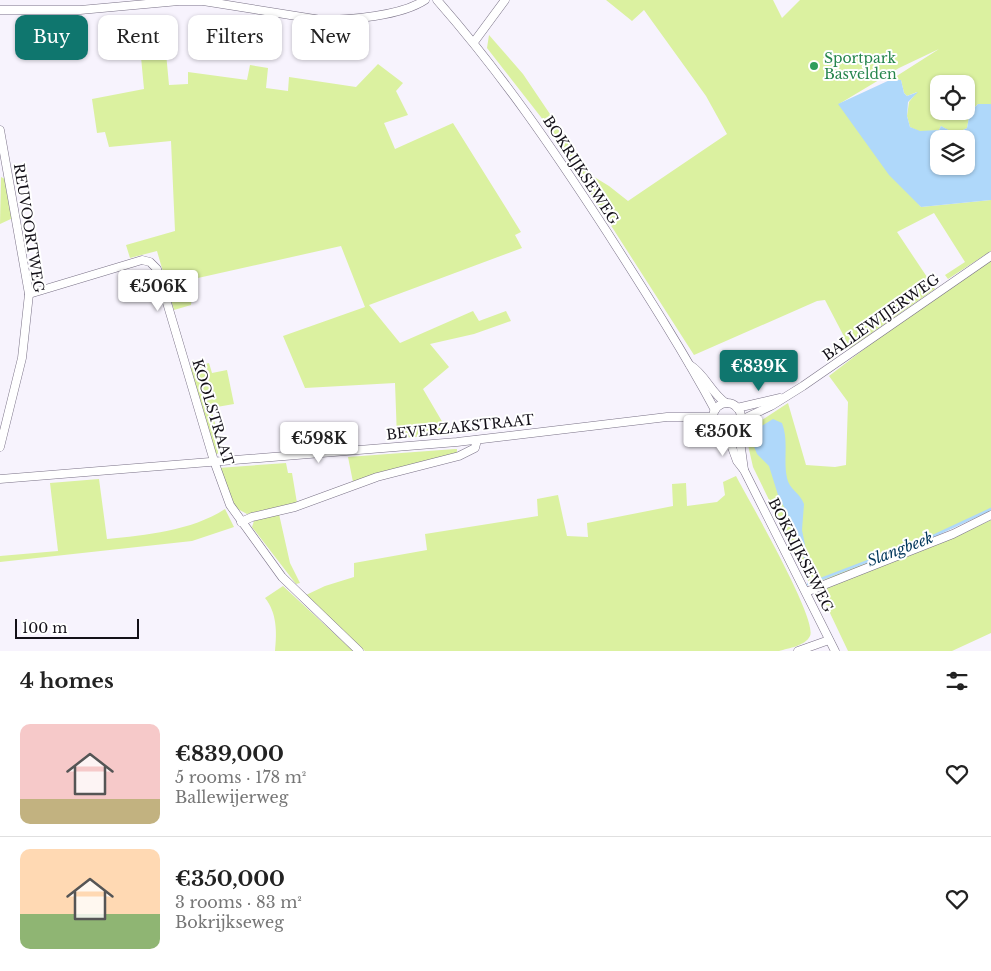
<!DOCTYPE html>
<meta charset="utf-8">
<style>
:root{--surface:#fff;--page:#f2f2f2;--text:#222;--muted:#767676;--line:#e0e0e0;--accent:#0f766e}
body{margin:0;font-family:"Libre Baskerville",serif;background:var(--page);color:var(--text);height:100vh;display:flex;flex-direction:column;font-size:19px;white-space:nowrap}
*{box-sizing:border-box;margin:0}
p{font-size:16px;color:var(--muted)}
.icon{flex:none;width:28px;height:28px;fill:none;stroke:currentColor;stroke-width:2;stroke-linecap:round;stroke-linejoin:round}
.map{position:relative;height:651px;overflow:hidden}
.sheet{display:flex;flex-direction:column;background:var(--surface);flex:1}
.sheet>*{flex:none}
.banner{position:absolute;left:15px;top:15px;width:500px;height:45px;display:flex;gap:10px}
.tools{position:absolute;left:930px;top:75px;display:grid;gap:10px}
.tools a{display:grid;place-items:center;width:45px;height:45px;border-radius:10px;background:var(--surface);box-shadow:0 1px 4px #0004;font-size:25px}
.scale{position:absolute;left:15px;bottom:12px;width:124px;box-sizing:border-box;padding-left:5px;border:2px solid #131018;border-top:0;font-size:14px;line-height:18px;white-space:nowrap;color:#131018;-webkit-text-stroke:4px #fff;paint-order:stroke}
.price{position:absolute;translate:-50% -42px;padding:0 11px;border-radius:5px;background:#fff;color:#222;font-size:16px;line-height:32px;filter:drop-shadow(0 1px 2px #0008)}
.price::after{content:'';position:absolute;left:50%;top:30px;width:15px;height:11px;margin-left:-8px;background:inherit;clip-path:polygon(0 0,100% 0,50% 100%)}
.price.current{background:var(--accent);color:#fff}
ul{padding:0;list-style:none}
li{display:flex;align-items:center;gap:15px;height:125px;padding:0 20px}
li+li{border-top:1px solid var(--line)}
li span{display:grid;place-items:center;flex:none;width:140px;height:100px;border-radius:10px;color:#555}
li>.icon{margin-inline-start:auto}
span .icon{width:60px;height:60px;fill:#fffc;stroke-width:1}
li b{font-size:21px}
h2{display:flex;justify-content:space-between;align-items:center;height:60px;padding:0 20px;font-size:21px}
.tag{padding:0 18px;border-radius:10px;background:var(--surface);box-shadow:0 1px 4px #0004;font-size:18px;line-height:45px}
.tag.current{background:var(--accent);color:#fff}
.map>svg:first-child{display:block}
.green{fill:#dbf1a0;fill-rule:evenodd}
.water{fill:#afd8fa;fill-rule:evenodd}
.lines{fill:none;stroke-linecap:round;stroke-linejoin:round}
.stream{stroke:#afd8fa;stroke-width:2.5}
.minor-casing{stroke:#797186;stroke-width:9}
.minor{stroke:#fff;stroke-width:8}
.leisure-dot{fill:#2e9e5b;stroke:#fff;stroke-width:2}
.labels{text-anchor:middle;dominant-baseline:central;stroke-width:4;stroke-linejoin:round;paint-order:stroke}
.leisure-label{font-size:14px;fill:#27864d;stroke:#fff;text-anchor:start}
.street-label{font-size:14px;fill:#131018;stroke:#fff}
.water-label{font-size:15px;font-style:italic;fill:#00375b;stroke:#fff}
</style>
<div class="map">
<svg width="991" height="651" viewBox="0 0 991 651">
<rect width="100%" height="100%" fill="#f7f3fd"/>
<g class="green">
<path d="M606 0H773L782 18 800 0H991V104H978L970 112 967 128 955 134 941 126 939 130 920 132 910 127 907 116 909 102 917 92 907 96 904 93 901 80 892 79 939 49 899 68 839 104 921 207 991 200V251L948 279 945 275 965 262 934 213 897 232 935 289 850 348 825 300 817 301 694 355 544 121 487 48 489 35 523 74 591 175 609 186 628 201 727 134 706 96 644 10 632 21ZM939 84H966V111H939Z"/>
<path d="M166 53 169 85 188 84V72L247 80 250 65 268 68 266 88 288 91 289 77 356 87 378 64 403 83 396 91 408 115 384 123 395 149 453 123 521 232 515 235 522 248 369 305 400 343 473 311 479 321 506 311 511 321 474 334 430 344 449 367 423 389 450 435 397 438 395 383 305 388 283 336 365 307 341 246 189 280 192 295 191 305 174 310 157 251 130 258 126 245 175 231 171 141 109 147 105 132 97 133 92 99 144 89 141 57Z"/>
<path d="M1 177 5 179 13 218 0 224Z"/>
<path d="M991 260V510L854 570 814 583 809 582 753 467 746 436 748 429 788 403 806 465 835 467 846 465 848 402 829 376 876 340Z"/>
<path d="M209 363 212 373 227 370 234 404 211 408 223 453 215 454 190 368Z"/>
<path d="M455 449H457V453L353 482 348 457Z"/>
<path d="M286 463 288 473H292L297 503 247 514 236 508 218 468Z"/>
<path d="M736 476C748 499 818 619 810 636 805 646 789 648 779 651H365L306 595 325 586 354 577V563L427 550 425 534 538 516 537 499 558 495 567 536 588 537 587 523 673 506 672 484 686 483 687 506 717 502 725 495 723 482Z"/>
<path d="M99 479 107 539C146 535 191 531 225 509L234 527 192 541 0 562V556L58 551 50 483Z"/>
<path d="M279 514 290 563 300 583 296 584 252 527 254 521 263 517Z"/>
<path d="M991 520V633L952 651H848L820 592 821 589 938 544Z"/>
<path d="M283 586 353 651H275C277 632 277 613 265 598Z"/>
</g>
<g class="water">
<path d="M892 79 901 80 904 93 907 96 918 92 908 102 907 116 910 127 920 131 939 130 941 126 956 134 967 128 970 112 978 104H991V200L921 207 889 175 838 104ZM939 139H966V166H939Z"/>
<path d="M773 419 782 423C789 441 783 459 787 478 789 489 800 493 804 504L802 530 808 560 805 562 795 529 778 495 769 466 757 454 753 444 755 430Z"/>
</g>
<g class="lines">
<path class="stream" d="M808 584 931 537 991 509"/>
<g class="minor-casing">
<g id="minor">
<path d="M437 0C502 74 553 149 607 232 644 290 682 349 715 410"/>
<path d="M0 10H80L179 1H203L321 20C350 20 401 16 425 0"/>
<path d="M474 42 505 0"/>
<path d="M0 130 29 294 22 358 0 447"/>
<path d="M29 294 142 260 150 262 157 269 214 461 230 505 282 577 359 651"/>
<path d="M690 365C705 374 711 393 726 403"/>
<circle cx="727" cy="417" r="14"/>
<path d="M737 408 780 398"/>
<path d="M741 420 771 406 803 386 991 256"/>
<path d="M738 426 744 470"/>
<path d="M726 431 737 461 744 470 835 651"/>
<path d="M0 479 457 442 667 417H713"/>
<path d="M241 522 252 517 295 507 377 477 459 456 475 448 477 440"/>
<path d="M806 592 953 534 991 515"/>
<path d="M798 651 829 640"/>
</g>
</g>
<use href="#minor" class="minor"/>
</g>
<circle class="leisure-dot" cx="814" cy="66" r="5"/>
<g class="labels">
<g class="leisure-label">
<text x="824" y="58">Sportpark<tspan x="824" dy="16">Basvelden</tspan></text>
</g>
<g class="street-label">
<text transform="translate(581 170) rotate(57)">BOKRIJKSEWEG</text>
<text transform="translate(29 228) rotate(81)">REUVOORTWEG</text>
<text transform="translate(881 317) rotate(-35)">BALLEWIJERWEG</text>
<text transform="translate(213 412) rotate(73)">KOOLSTRAAT</text>
<text transform="translate(460 427) rotate(-6)">BEVERZAKSTRAAT</text>
<text transform="translate(801 555) rotate(63)">BOKRIJKSEWEG</text>
</g>
<g class="water-label">
<text transform="translate(900 549) rotate(-21)">Slangbeek</text>
</g>
</g>
</svg>
<div class="tools">
<a><svg class="icon" aria-label="locate" viewBox="0 0 24 24"><circle cx="12" cy="12" r="6"/><path d="M12 2v4M12 18v4M2 12h4M18 12h4"/></svg></a>
<a><svg class="icon" aria-label="layers" viewBox="0 0 24 24"><path d="M12 4l9 5-9 5-9-5zM3 14l9 5 9-5"/></svg></a>
</div>
<div class="scale">100 m</div>
<b class="price" style="left:158px;top:312px">€506K</b>
<b class="price current" style="left:759px;top:392px">€839K</b>
<b class="price" style="left:723px;top:457px">€350K</b>
<b class="price" style="left:319px;top:464px">€598K</b>
<div class="banner">
<a class="tag current">Buy</a>
<a class="tag">Rent</a>
<a class="tag">Filters</a>
<a class="tag">New</a>
</div>
</div>
<section class="sheet">
<h2>4 homes<svg class="icon" aria-label="filters" viewBox="0 0 24 24"><path d="M4 7h16M4 17h16"/><circle cx="9" cy="7" r="2"/><circle cx="15" cy="17" r="2"/></svg></h2>
<ul>
<li><span style="background:linear-gradient(#f6c9c9 75%,#c2b280 0)"><svg class="icon" aria-label="home" viewBox="0 0 24 24"><path d="M3 11l9-7 9 7M6 9v11h12V9"/></svg></span><div><b>€839,000</b><p>5 rooms · 178 m²</p><p>Ballewijerweg</p></div><svg class="icon" aria-label="heart" viewBox="0 0 24 24"><path d="M12 20l-8-8c-3-5 5-10 8-4 3-6 11-1 8 4z"/></svg></li>
<li><span style="background:linear-gradient(#ffd9b3 65%,#8fb573 0)"><svg class="icon" aria-label="home" viewBox="0 0 24 24"><path d="M3 11l9-7 9 7M6 9v11h12V9"/></svg></span><div><b>€350,000</b><p>3 rooms · 83 m²</p><p>Bokrijkseweg</p></div><svg class="icon" aria-label="heart" viewBox="0 0 24 24"><path d="M12 20l-8-8c-3-5 5-10 8-4 3-6 11-1 8 4z"/></svg></li>
</ul>
</section>
